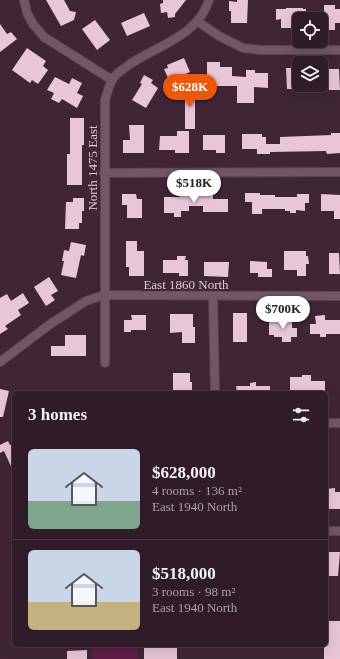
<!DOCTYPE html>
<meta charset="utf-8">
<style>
:root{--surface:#301c28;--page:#3c2934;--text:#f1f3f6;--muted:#a8a1a8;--line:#4b3a45;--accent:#ea580c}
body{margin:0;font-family:Georgia,serif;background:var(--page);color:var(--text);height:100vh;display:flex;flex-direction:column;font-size:15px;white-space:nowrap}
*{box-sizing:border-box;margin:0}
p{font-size:13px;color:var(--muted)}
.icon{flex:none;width:22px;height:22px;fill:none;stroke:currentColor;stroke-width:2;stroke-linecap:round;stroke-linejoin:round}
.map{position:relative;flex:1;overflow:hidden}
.sheet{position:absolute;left:12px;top:391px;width:316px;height:256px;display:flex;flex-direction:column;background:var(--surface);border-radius:6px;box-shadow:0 4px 16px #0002,0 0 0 1px var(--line)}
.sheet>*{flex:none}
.tools{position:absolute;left:292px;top:12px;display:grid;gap:8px}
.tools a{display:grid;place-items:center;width:36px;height:36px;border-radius:6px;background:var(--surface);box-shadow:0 4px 16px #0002,0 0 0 1px var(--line);font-size:20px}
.price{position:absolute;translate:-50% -34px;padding:0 9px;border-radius:14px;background:#fff;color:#222;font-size:13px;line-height:26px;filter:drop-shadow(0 1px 2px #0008)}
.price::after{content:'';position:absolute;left:50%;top:24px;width:12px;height:9px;margin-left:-6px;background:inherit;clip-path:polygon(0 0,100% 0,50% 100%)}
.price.on{background:var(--accent);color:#fff}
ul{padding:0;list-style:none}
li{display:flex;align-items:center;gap:12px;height:100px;padding:0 16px}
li+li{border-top:1px solid var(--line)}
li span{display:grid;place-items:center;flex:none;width:112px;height:80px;border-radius:6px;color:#555}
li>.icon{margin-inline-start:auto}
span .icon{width:48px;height:48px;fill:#fffc;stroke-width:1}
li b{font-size:17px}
h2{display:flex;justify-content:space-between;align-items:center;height:48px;padding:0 16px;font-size:17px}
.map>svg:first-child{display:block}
.green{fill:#601d47}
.building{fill:#e7c6d7}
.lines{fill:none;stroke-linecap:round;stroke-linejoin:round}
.minor-casing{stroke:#594450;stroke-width:10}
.minor{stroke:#735665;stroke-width:8}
.labels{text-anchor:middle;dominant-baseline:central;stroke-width:4;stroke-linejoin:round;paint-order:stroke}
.street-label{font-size:13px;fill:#ddccd4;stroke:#402635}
</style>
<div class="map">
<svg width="340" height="659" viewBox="0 0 340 659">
<rect width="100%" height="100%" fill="#402635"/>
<rect class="green" x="93" y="645" width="45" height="14"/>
<g class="building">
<path d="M46 0H64L70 11 76 12 74 20 61 26Z"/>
<path d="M163 0H186L175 14V17L168 18 167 12 161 13 160 4 163 3Z"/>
<path d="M237 0H248L247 23H231V11H229V1L237 2Z"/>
<path d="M324 5H335V9H340V23H335V30H325V23H321L320 12H324Z"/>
<path d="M286 8H303V9H306V19H299V24H291V28H281V19L276 20V9H286Z"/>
<path d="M144 13 150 26 127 36 121 23Z"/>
<path d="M95 20 110 40 97 50 82 29Z"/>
<path d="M0 24 7 34 11 32 17 39 0 52Z"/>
<path d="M27 48 46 61 43 66 48 70 38 84 32 80 30 83 12 70Z"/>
<path d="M184 58 190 72 181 76 183 79 175 83 173 78 169 80 164 69 168 68 167 65Z"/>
<path d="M207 62H220V67H232V76L246 77V70H255V73H268V88L254 87V103H237V86H213V82H207Z"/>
<path d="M286 68H297V72H299V89H287Z"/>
<path d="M325 69H339L340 90H329V80H325Z"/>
<path d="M144 75 153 80 151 83 158 88 146 108 132 100 142 84 140 83Z"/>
<path d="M55 77 69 84 72 78 82 83 77 93 83 96 77 108 62 99 59 103 51 99 54 93 47 90Z"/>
<rect x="185" y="87" width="10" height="42"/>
<path d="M70 118H84V145H82V185H67V154H70Z"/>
<path d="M129 125H144V153H123V140H130Z"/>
<path d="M177 131H189V153H175V150H159L160 136H177Z"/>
<path d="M331 133H340V153L327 154 326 151 270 152V154H257V149H242V134H262V137H266V144H280V137L331 135Z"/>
<path d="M203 135H225V153H216V150H203Z"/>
<path d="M245 193H260V195H275V197H297V194H309V203H305V211L296 210V213H290V211H285V209H262V214H252V202H245Z"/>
<path d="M122 194H136L137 199H142V218H127V205H122Z"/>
<path d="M180 194H213V199H228V212H203V206H189V211H181V217H174V213H164V197H180Z"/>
<path d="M321 194 340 195V219H334V211H321Z"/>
<path d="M73 198H84V211H82V223H79V229H65L66 202H73Z"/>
<path d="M126 241H137V251H144V276H129V267H126Z"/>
<path d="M71 242 86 245 84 256 81 255 76 278 61 275 64 261H62L64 250 69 251Z"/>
<path d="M284 251H306V256H308L309 264H306V276H297V270H284Z"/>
<path d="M329 253H339L340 274H329Z"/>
<path d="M177 256H186L185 260H188V276H179V273H163V260H177Z"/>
<path d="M250 261 267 262V269H272V277H258V273H250Z"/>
<path d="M204 262H229L228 277 204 276Z"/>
<path d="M49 277 58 291 51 295 55 300 46 306 34 287Z"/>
<path d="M23 293 29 303 18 310 21 315 5 326 8 329 0 334V298L7 294 11 301Z"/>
<rect x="233" y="313" width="14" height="29"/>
<path d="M170 314H193V327H195V343H182V332L170 333Z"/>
<path d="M131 315H146V330H131V332H124V320H132Z"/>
<path d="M325 315V320H340V334H326V337H320V334H310V324H316L315 316Z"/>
<path d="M282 319H292V328H297V337H291V342H282V337H274V335H269V321H282Z"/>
<path d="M65 335H86V356H51V346H65Z"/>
<path d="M173 373H190V382H192V393H173Z"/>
<path d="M302 375H311V381H325V393H290V377H302Z"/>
<path d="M256 382V386H270V393H237L236 386H250V383Z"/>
<path d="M0 389 9 391 3 417H0Z"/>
<path d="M8 441 10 445 14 444V473L4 451 0 453V445Z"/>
<path d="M335 488V492H340V509H326V489Z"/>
<path d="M326 552H340L338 576H326Z"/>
<path d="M326 621H340V659H324V645H326Z"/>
<rect x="144" y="645" width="33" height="14"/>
<path d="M87 650V659H67V651Z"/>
</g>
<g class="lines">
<g class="minor-casing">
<g id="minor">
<path d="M24 0 27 13 33 24 44 37 112 80"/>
<path d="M197 21 219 36 243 48 261 50H340"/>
<path d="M104 173 340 172"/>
<path d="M213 296 215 393"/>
<path d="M0 362 49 325 86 301 104 295 340 296"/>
<path d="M105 363V100C107 94 109 86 112 80 116 73 124 69 130 64 157 46 199 35 209 0"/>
<path d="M326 423H340"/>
<path d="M326 531H340"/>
</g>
</g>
<use href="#minor" class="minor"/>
</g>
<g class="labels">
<g class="street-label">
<text transform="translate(92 168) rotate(-90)">North 1475 East</text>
<text x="186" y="284">East 1860 North</text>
</g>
</g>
</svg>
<div class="tools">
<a><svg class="icon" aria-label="locate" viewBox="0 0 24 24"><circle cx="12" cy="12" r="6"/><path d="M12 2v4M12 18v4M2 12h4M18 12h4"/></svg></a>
<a><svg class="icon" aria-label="layers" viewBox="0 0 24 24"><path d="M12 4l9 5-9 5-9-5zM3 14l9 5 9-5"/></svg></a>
</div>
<b class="price on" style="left:190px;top:108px">$628K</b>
<b class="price" style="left:194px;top:204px">$518K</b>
<b class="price" style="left:283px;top:330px">$700K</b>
<section class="sheet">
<h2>3 homes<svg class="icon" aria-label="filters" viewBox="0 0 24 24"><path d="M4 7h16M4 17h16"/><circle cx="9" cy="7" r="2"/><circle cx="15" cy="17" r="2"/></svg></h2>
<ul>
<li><span style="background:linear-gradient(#c9d6e8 65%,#7fa58c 0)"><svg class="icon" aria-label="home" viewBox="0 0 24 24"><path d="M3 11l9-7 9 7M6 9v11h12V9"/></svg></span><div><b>$628,000</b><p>4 rooms · 136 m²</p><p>East 1940 North</p></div></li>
<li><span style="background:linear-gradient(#c9d6e8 65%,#c2b280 0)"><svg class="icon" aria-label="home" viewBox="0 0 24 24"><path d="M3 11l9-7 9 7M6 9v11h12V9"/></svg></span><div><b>$518,000</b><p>3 rooms · 98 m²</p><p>East 1940 North</p></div></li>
</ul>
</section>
</div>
